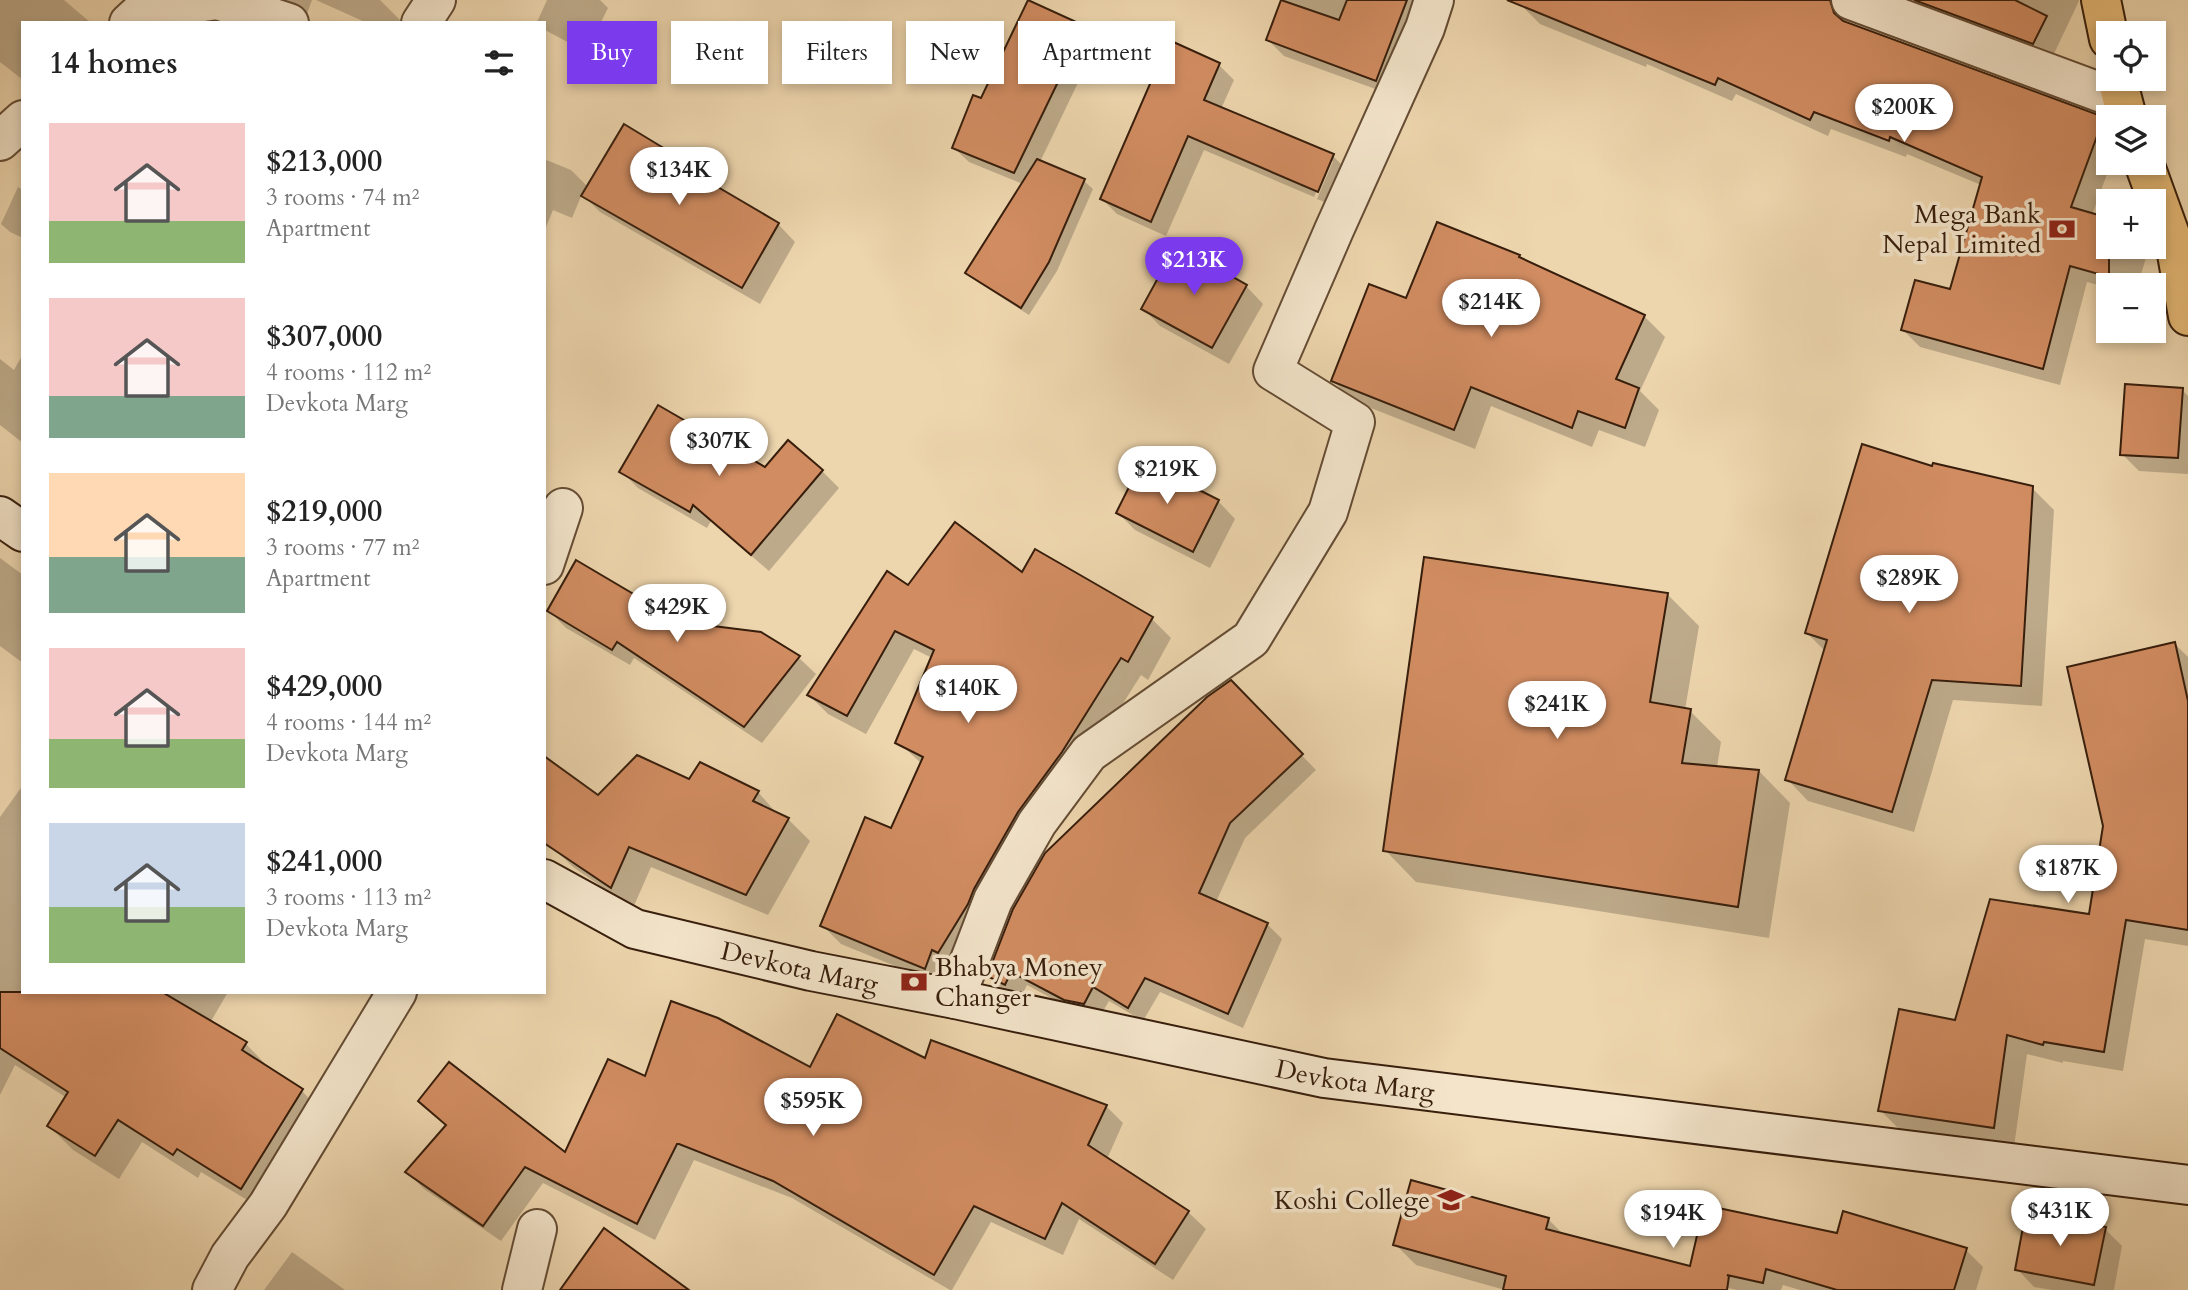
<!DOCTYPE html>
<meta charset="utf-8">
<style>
:root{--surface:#fff;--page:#f6f6f6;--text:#222;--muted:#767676;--accent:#7c3aed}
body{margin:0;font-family:Cardo,serif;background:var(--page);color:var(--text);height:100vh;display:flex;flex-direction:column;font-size:26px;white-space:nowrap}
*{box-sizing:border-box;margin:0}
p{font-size:23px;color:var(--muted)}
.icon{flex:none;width:38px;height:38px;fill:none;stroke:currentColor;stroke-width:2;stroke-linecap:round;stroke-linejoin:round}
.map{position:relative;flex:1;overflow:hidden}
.panel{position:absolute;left:21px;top:21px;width:525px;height:973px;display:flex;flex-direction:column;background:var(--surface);border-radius:0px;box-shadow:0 4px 10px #0003}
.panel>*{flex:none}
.hud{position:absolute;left:567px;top:21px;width:665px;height:63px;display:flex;gap:14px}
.tools{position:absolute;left:2096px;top:21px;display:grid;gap:14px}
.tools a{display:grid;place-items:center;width:70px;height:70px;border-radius:0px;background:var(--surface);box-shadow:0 4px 10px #0003;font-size:35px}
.price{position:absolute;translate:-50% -60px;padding:0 16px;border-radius:24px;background:#fff;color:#222;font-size:23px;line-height:46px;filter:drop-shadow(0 2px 4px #0008)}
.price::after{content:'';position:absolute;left:50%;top:42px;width:21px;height:16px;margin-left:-10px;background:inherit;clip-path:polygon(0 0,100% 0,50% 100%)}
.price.on{background:var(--accent);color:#fff}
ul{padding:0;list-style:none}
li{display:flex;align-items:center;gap:21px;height:175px;padding:0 28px}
li span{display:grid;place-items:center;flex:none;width:196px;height:140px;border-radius:0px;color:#555}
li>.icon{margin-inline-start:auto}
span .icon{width:84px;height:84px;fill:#fffc;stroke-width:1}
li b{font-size:30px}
h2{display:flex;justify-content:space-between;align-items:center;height:84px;padding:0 28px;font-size:30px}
.tag{padding:0 24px;border-radius:0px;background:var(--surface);box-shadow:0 4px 10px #0003;font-size:24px;line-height:63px}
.tag.on{background:var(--accent);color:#fff}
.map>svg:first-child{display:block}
.shadow{fill:#0003}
.building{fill:#d18c61;stroke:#371e0c;stroke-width:2}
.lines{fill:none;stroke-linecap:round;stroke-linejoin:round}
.street-casing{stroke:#644c34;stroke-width:42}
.secondary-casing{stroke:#371e0c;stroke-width:42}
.primary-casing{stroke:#371e0c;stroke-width:42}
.street{stroke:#f3e4ca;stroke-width:38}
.secondary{stroke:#f3e4ca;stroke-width:38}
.primary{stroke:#e6ba76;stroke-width:38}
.labels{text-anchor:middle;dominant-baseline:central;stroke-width:7;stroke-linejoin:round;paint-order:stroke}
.poi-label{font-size:26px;fill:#371e0c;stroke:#f3e4ca;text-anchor:end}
.street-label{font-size:26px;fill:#371e0c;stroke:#f3e4ca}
</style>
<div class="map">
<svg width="2188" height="1290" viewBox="0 0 2188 1290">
<rect width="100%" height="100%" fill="#edd5ad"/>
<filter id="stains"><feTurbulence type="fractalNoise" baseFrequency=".00286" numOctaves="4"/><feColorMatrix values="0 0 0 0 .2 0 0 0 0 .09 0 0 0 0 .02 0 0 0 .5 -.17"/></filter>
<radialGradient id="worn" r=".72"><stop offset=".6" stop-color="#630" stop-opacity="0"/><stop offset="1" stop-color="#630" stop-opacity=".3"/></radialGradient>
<g class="shadow">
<path d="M0 0H64L91 23H23V80L0 62Z"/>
<path d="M272 0H312L307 14Z"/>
<path d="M316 0H380L403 23H367Z"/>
<path d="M547 0H600L608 8 586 52 545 30 544 23 537 22Z"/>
<path d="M1283 0H1429L1392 95 1284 56 1268 40Z"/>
<path d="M1526 0H1855L1847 11 1846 23 2103 119 2109 124V163H2111L2092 215 2109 247H2149L2138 285H2109V288L2087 282 2060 385 1920 347 1903 330 1951 291 1981 185 1907 154 1906 157 1831 129 1828 136 1736 94 1732 101 1647 64 1646 67 1540 24 1523 7Z"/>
<path d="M1887 0H2079V1L2051 60Z"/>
<path d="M1030 1 1084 27 1098 41 1040 162 1084 181 1093 189 1057 271 1029 315 976 281 967 273 1023 184 969 162 954 148 982 101Z"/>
<path d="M1219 65 1234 80 1221 109 1333 156 1348 171 1334 206 1317 199 1333 161H1330L1314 197 1204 150 1166 236 1117 214 1102 199Z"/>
<path d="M544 159 571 170 588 187 684 162 701 179 778 224 795 242 760 304 600 212 582 194 572 218 553 210 544 232Z"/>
<path d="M18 187 23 190V238L10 232 1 224Z"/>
<path d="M1523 261 1644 316 1665 337 1640 391 1659 410 1645 447 1599 430 1592 447 1491 406 1475 449 1353 401 1333 381 1407 301Z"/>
<path d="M1246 286 1263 304 1229 364 1160 326 1143 308Z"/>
<path d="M23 354V443L0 425V359L14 370Z"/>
<path d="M2182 390 2188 396V474L2139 471 2122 454Z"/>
<path d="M1933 468 2032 488 2054 510 2042 706 1953 700 1914 832 1808 801 1787 779 1825 651 1807 633Z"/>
<path d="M765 469 822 471 839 488 769 571 711 521 707 528 638 488 621 471Z"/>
<path d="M1218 501 1235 519 1210 568 1135 530 1118 513Z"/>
<path d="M1036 552 1152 619 1171 638 1148 680 1141 675 944 986 841 944 822 925 892 830 922 764 898 742 932 658 914 649 866 734 828 714 809 695 909 587 1023 575Z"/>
<path d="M0 558 23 575V663L0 646Z"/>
<path d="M1667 594 1699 626 1685 710 1690 711 1721 742 1717 767 1759 771 1790 803 1769 938 1416 882 1385 850Z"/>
<path d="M549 611 680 623 798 657 816 674 762 743 634 658 630 665 566 628Z"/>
<path d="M2175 644 2188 657V946L2145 939 2123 1071 2063 1061V1063L2027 1054 2014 1147 1900 1130 1880 1110 1957 1022 2090 916Z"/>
<path d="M1231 682 1316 770 1245 838 1216 902 1267 924 1282 939 1243 1028 1160 992 1143 1021 1109 1001 1099 1018 1081 1014 1027 985 1020 999 1004 991 989 976Z"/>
<path d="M690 781 758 792 778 815 788 819 810 841 768 915 651 867 633 908 573 867 552 846 598 798Z"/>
<path d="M23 785V992H228L210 1023 246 1044 269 1068 302 1091 325 1115 265 1211 201 1172 198 1178 142 1142 119 1179 73 1150 49 1126 67 1098 15 1065 0 1095V817Z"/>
<path d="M926 1061 1106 1106 1123 1123 1107 1159 1188 1212 1206 1229 1173 1280 1079 1219 1063 1255 991 1222 952 1290H950L792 1198 694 1160 655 1240 543 1183 501 1241 424 1189 407 1172 447 1126 421 1101 565 1154 646 1078Z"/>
<path d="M1548 1219 1565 1236 1636 1290H1505L1416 1265 1395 1244Z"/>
<path d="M2105 1229 2122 1246 2114 1290H2052L2034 1287 2017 1269Z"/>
<path d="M1838 1235 1966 1250 1983 1267 1976 1290H1800L1783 1285 1781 1290H1737L1709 1284 1692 1267Z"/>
<path d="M292 1252 345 1290H264Z"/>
</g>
<g class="building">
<path d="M1028 0 1085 26 1014 173 952 148 973 95 981 98Z"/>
<path d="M1281 0 1339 20 1347 0H1407L1376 81 1266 40Z"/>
<path d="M1507 0H1830L1834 13 1843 21 2104 117 2071 207 2109 218V277L2070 266 2043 369 1901 330 1915 280 1950 289 1982 177 1890 137 1889 141 1814 112 1810 120 1718 78 1715 85Z"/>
<path d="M1914 0H2015L2047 16 2033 44Z"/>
<path d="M1169 40 1220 63 1204 100 1334 154 1318 192 1188 136 1151 222 1100 199Z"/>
<path d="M624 124 685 161 682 166 779 223 742 288 581 196Z"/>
<path d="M1037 159 1085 179 1049 262 1021 308 965 273Z"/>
<path d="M1437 222 1520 255 1519 257 1645 315 1616 379 1639 388 1625 428 1578 411 1572 428 1471 387 1454 430 1331 381 1369 284 1406 298Z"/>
<path d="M1176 245 1247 285 1212 348 1141 309Z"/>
<path d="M2125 384 2183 388 2178 458 2120 455Z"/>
<path d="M658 405 765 467 788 440 823 470 751 555 693 505 690 512 619 472Z"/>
<path d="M1862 444 1932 466 1933 463 2033 486 2021 686 1932 680 1892 812 1785 780 1827 640 1805 633Z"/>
<path d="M1142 461 1219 500 1193 552 1116 513Z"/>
<path d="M955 522 1022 572 1035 549 1153 617 1128 662 1121 658 1062 752 1018 812 974 889 968 904 938 953 932 950 925 969 820 926 865 817 891 828 923 757 895 743 934 650 895 631 847 716 807 695 887 571 908 585Z"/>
<path d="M1424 557 1668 593 1650 702 1691 709 1682 763 1759 770 1738 907 1383 851Z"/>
<path d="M576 560 681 622 761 632 800 656 744 727 617 642 612 650 547 611Z"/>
<path d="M2175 642 2188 701V930L2126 920 2104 1052 2044 1042 2043 1045 2007 1035 1994 1128 1878 1111 1899 1009 1955 1020 1990 899 2089 914 2103 826 2067 667Z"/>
<path d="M1231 680 1303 754 1230 823 1199 893 1268 923 1228 1014 1145 978 1128 1008 1093 987 1084 1004 1064 1000 1011 972 1005 985 987 976 1013 909 1045 853 1207 697Z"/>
<path d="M637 755 689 779 700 762 759 791 753 801 789 818 746 895 629 847 611 888 544 843V756L598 795Z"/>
<path d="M0 992H162L247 1042 242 1050 303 1089 241 1189 177 1149 173 1155 118 1120 95 1156 47 1126 68 1092 0 1048Z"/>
<path d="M671 1001 718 1018 810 1067 837 1014 925 1058 931 1040 1107 1105 1088 1145 1189 1211 1155 1264 1062 1203 1045 1239 974 1206 934 1275 773 1181 679 1144H677L637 1224 525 1167 483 1226 405 1172 446 1125 418 1101 449 1062 565 1152 608 1059 645 1076Z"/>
<path d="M1411 1180 1549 1218 1546 1229 1690 1266 1704 1205 1837 1233 1843 1211 1967 1248 1954 1290H1837L1766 1269 1763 1283 1727 1275 1729 1276 1727 1290H1503L1506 1276 1393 1245Z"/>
<path d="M2026 1211 2106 1227 2094 1285 2015 1270Z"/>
<path d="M604 1228 689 1290H560Z"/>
</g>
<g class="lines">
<g class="street-casing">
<g id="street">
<path d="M1851 0 2121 100"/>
<path d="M129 23 142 11 217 0 289 23"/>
<path d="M421 23 436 0"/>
<path d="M0 141 23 120"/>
<path d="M544 565 563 508"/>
<path d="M955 999 993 900 1037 823 1089 753 1251 639 1328 512 1355 422 1273 371 1334 230 1425 28 1434 0"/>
<path d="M212 1290 230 1256 268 1205 397 992"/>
<path d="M522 1290 537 1229"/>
</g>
</g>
<g class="secondary-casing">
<g id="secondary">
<path d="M0 516 23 532"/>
<path id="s1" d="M544 879 635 929 811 971 955 999 1324 1078 2188 1185"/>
</g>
</g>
<g class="primary-casing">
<g id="primary">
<path d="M2101 0 2109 39"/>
<path d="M2117 79 2127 117"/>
<path d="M2144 163 2177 254 2188 316"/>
</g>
</g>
<use href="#street" class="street"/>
<use href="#secondary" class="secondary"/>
<use href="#primary" class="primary"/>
</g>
<defs>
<g id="bank-bare" transform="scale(2.1)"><path d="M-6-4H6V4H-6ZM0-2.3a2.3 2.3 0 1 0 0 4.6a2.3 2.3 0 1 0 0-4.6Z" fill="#8f2418" stroke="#f3e4ca" stroke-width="2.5" paint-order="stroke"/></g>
<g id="university-bare" transform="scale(2.1)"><path d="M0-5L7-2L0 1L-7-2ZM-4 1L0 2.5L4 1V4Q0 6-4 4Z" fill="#8f2418" stroke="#f3e4ca" stroke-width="2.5" paint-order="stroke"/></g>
</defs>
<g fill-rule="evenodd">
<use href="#bank-bare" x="2062" y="229"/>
<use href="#bank-bare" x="914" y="982"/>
<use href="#university-bare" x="1451" y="1200"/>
</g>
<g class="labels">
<g class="poi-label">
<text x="2041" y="214">Mega Bank<tspan x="2041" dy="30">Nepal Limited</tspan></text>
<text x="935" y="967" text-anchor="start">Bhabya Money<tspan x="935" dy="30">Changer</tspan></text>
<text x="1430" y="1200">Koshi College</text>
</g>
<g class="street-label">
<text stroke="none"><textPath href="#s1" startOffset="273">Devkota Marg</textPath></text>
<text stroke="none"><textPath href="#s1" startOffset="840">Devkota Marg</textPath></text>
</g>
</g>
<rect width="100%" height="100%" filter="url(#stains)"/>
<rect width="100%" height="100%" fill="url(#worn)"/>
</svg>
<div class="tools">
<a><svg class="icon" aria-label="locate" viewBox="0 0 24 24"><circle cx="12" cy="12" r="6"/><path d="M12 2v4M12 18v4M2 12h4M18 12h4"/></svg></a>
<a><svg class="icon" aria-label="layers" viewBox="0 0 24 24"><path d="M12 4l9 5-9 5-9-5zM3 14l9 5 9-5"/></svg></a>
<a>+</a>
<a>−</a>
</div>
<b class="price" style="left:1904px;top:144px">$200K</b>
<b class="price" style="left:679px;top:207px">$134K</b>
<b class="price on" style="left:1194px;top:297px">$213K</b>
<b class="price" style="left:1491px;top:339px">$214K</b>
<b class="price" style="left:719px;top:478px">$307K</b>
<b class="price" style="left:1167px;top:506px">$219K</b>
<b class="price" style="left:1909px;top:615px">$289K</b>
<b class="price" style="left:677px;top:644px">$429K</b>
<b class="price" style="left:968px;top:725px">$140K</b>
<b class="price" style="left:1557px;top:741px">$241K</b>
<b class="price" style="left:2068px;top:905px">$187K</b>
<b class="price" style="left:813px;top:1138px">$595K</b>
<b class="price" style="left:2060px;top:1248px">$431K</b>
<b class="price" style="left:1673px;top:1250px">$194K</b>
<div class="hud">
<a class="tag on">Buy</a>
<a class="tag">Rent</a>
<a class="tag">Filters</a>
<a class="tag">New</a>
<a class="tag">Apartment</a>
</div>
<section class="panel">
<h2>14 homes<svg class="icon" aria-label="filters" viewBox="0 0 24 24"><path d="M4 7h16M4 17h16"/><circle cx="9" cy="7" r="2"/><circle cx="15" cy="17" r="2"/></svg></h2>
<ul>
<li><span style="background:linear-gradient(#f6c9c9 70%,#8fb573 0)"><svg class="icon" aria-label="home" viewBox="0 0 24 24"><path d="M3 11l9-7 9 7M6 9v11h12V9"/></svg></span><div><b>$213,000</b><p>3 rooms · 74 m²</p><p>Apartment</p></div></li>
<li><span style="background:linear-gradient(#f6c9c9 70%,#7fa58c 0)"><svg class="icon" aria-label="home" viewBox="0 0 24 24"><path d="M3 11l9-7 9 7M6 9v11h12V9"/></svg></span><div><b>$307,000</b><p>4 rooms · 112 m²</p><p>Devkota Marg</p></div></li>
<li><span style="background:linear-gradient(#ffd9b3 60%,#7fa58c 0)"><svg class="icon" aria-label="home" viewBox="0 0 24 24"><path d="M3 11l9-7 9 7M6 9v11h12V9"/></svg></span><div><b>$219,000</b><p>3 rooms · 77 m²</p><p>Apartment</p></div></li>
<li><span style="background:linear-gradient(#f6c9c9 65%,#8fb573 0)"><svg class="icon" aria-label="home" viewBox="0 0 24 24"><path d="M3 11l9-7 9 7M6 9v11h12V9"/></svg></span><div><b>$429,000</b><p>4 rooms · 144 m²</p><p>Devkota Marg</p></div></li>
<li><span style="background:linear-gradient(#c9d6e8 60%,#8fb573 0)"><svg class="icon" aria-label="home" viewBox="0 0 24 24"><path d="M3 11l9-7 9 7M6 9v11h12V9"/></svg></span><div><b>$241,000</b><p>3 rooms · 113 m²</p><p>Devkota Marg</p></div></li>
</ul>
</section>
</div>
